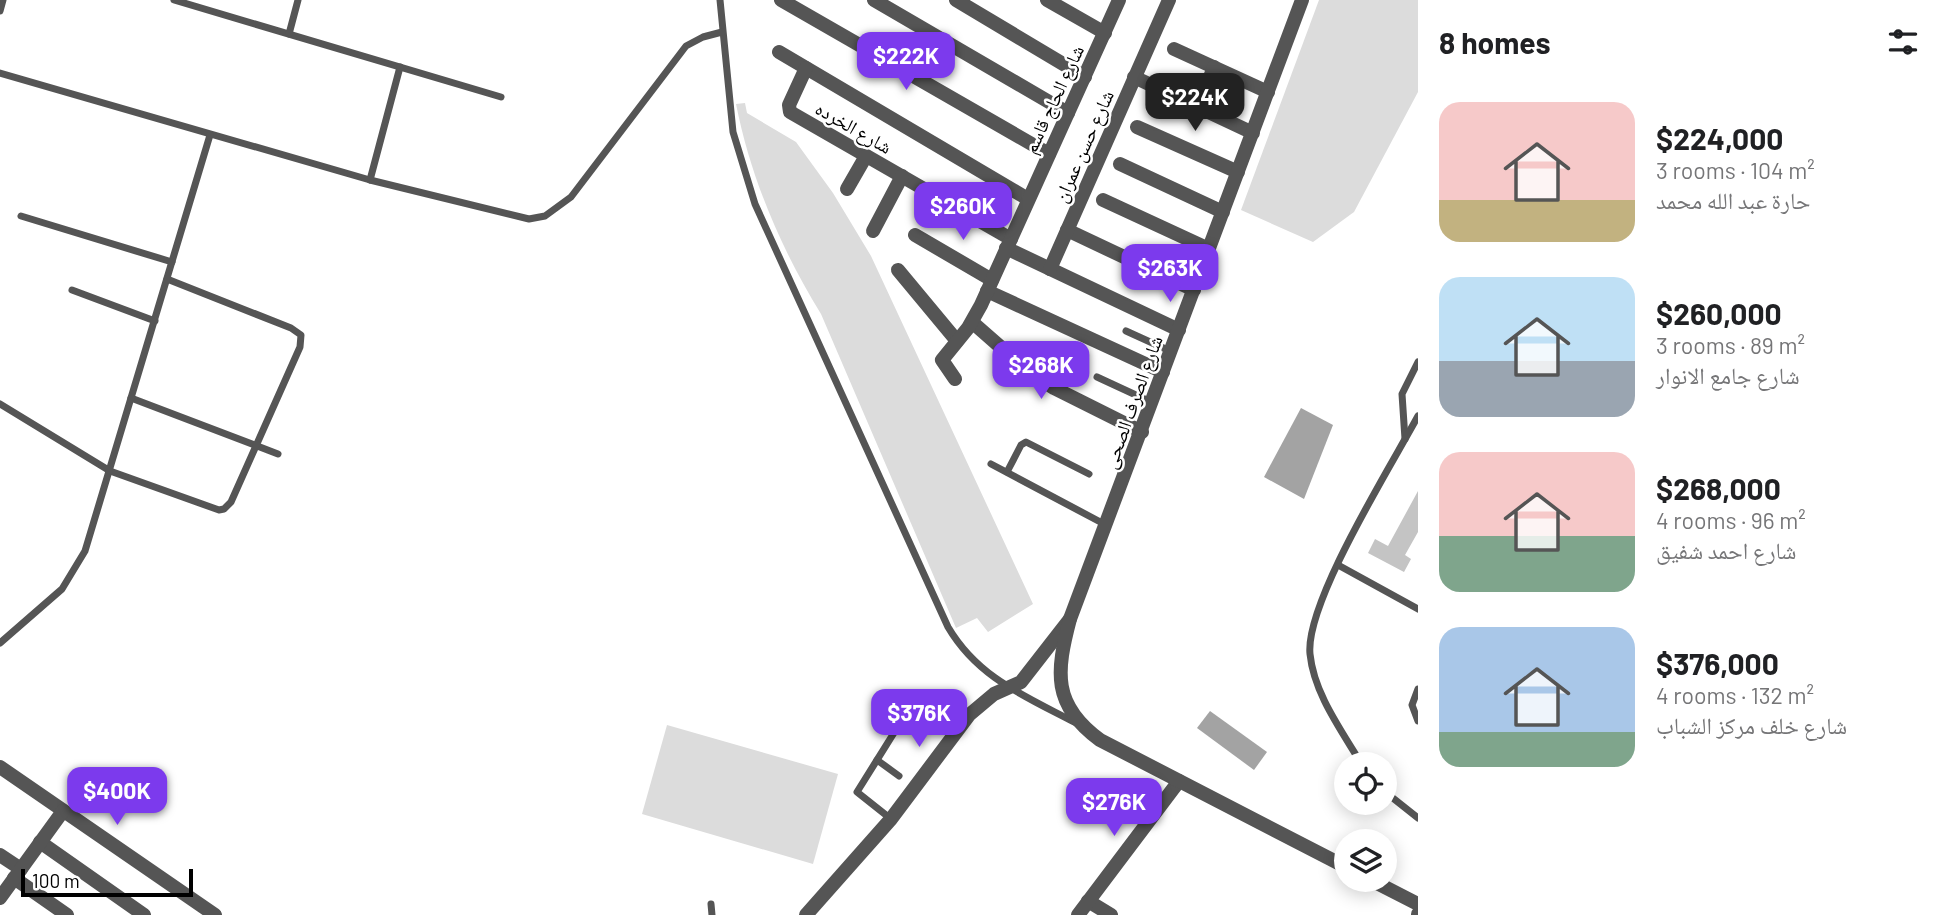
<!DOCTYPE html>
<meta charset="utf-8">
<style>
:root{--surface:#fff;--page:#f2f2f2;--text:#202124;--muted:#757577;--accent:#7c3aed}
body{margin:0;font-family:Barlow,"Noto Naskh Arabic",sans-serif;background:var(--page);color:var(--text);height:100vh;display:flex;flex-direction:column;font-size:26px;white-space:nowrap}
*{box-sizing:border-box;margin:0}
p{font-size:23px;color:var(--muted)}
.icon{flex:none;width:38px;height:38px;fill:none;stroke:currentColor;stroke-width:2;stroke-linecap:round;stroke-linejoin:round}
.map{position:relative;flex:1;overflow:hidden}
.side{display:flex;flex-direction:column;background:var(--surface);width:525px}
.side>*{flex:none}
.buttons{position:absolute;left:1334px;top:752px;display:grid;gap:14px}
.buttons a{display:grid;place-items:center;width:63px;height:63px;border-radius:50%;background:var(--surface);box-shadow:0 4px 18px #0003;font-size:35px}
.scale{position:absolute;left:21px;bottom:18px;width:172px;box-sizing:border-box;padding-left:7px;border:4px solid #000;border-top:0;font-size:19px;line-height:24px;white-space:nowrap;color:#000;-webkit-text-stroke:5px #fff;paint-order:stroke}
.price{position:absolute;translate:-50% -60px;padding:0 16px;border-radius:14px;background:var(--accent);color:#fff;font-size:23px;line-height:46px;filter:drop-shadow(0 2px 4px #0008)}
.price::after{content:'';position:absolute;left:50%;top:42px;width:21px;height:16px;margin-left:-10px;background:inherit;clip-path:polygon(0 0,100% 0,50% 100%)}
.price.current{background:#222;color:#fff}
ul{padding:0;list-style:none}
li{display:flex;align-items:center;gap:21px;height:175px;padding:0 21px}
li span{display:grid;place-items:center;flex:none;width:196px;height:140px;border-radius:21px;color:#555}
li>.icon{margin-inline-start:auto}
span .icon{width:84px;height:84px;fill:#fffc;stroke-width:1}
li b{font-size:30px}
h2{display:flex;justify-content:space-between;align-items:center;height:84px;padding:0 21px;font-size:30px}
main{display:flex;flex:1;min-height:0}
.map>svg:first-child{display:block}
.green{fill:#dcdcdc}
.water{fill:#a3a3a3}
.building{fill:#c4c4c4}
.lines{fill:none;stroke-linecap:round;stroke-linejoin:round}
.service{stroke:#555;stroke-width:7}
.minor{stroke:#555;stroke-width:14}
.tertiary{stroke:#555;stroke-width:14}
.labels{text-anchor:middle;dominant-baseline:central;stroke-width:5;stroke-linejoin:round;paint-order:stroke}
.street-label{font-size:19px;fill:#000;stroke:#fff}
</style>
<main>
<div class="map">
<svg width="1418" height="915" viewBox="0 0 1418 915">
<rect width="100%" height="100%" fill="#fff"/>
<g class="green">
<path d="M1319 0H1418V92L1354 212 1313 242 1241 210Z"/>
<path d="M745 103 747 113 796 142 833 193 871 256 1033 604 988 632 977 618 956 628 821 314C781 249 751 179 736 104Z"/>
<path d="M667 725 838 774 813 864 642 814Z"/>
</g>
<g class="water">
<path d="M1301 408 1333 425 1304 499 1264 477Z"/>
<path d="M1210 711 1267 752 1254 770 1197 728Z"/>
</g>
<path class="building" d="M1418 491V532L1405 555 1411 559 1404 572 1368 553 1375 539 1388 546Z"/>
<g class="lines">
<g class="service">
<path d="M174 0 501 97"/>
<path d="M720 0 733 132 755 204 948 627C978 678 1025 696 1076 723"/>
<path d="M0 11 3 0"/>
<path d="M289 34 298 0"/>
<path d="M0 73 370 180 529 219 545 216 571 197 686 46 703 37 722 32"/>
<path d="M370 180 400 67"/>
<path d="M21 216 172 262"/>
<path d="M72 290 155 321"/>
<path d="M1126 331 1170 351"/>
<path d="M1097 377 1151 402"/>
<path d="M131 398 278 454"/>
<path d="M0 404 110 471 219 510 224 509 231 502 300 347 301 335 291 328 167 279"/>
<path d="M1405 439 1402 394 1418 362"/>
<path d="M991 464 1106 525"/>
<path d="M1007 472 1021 445 1026 442 1089 474"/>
<path d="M1338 565 1418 609"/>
<path d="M0 643 62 589 85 551 210 135"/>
<path d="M1418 689 1412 705 1418 721"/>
<path d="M877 760 899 776"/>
<path d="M1362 765C1342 731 1314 694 1310 654 1305 603 1391 466 1418 416"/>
<path d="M1384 791 1418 818"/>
<path d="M891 819 857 792 902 720"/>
<path d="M711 904 712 915"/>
</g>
<g class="minor">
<path d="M781 0 1049 154"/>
<path d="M874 0 1068 113"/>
<path d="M956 0 1085 77"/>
<path d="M1047 0 1105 33"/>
<path d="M1174 49 1268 92"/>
<path d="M779 52 1028 199"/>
<path d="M806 68 789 105 790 112 1011 239"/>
<path d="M1134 77 1253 133"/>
<path d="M1198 107 1214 67"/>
<path d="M1137 127 1238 172"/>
<path d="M1120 164 1223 212"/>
<path d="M847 189 866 156"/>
<path d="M1103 200 1209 249"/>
<path d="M1067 230 1194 290"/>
<path d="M873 231 902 176"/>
<path d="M915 235 992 280"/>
<path d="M1006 248 1179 330"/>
<path d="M1050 269 1169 0"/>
<path d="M898 270 957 341"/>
<path d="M987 291 1163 372"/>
<path d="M972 322 1029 372 1054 388 1142 432"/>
<path d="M955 379 942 360 968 328 981 305 1119 0"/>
<path d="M0 767 215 915"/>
<path d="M40 842 144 915"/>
<path d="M0 855 21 869"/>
<path d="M14 878 67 915"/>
<path d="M0 898 63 811"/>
<path d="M1088 901 1111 915"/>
<path d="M806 915 891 819 969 715 994 694 1021 682 1070 619"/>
<path d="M1078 915 1179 781"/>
<path d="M1418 915V914"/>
</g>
<g class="tertiary">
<path d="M1302 0 1070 619C1056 672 1052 705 1100 740L1346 867"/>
<path d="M1371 880 1418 904"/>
</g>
</g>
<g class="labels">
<g class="street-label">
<text transform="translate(1053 99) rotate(-65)">شارع الحاج قاسم</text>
<text transform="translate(854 127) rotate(30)">شارع الخرده</text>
<text transform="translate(1083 146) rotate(-66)">شارع حسن عمران</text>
<text transform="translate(1132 402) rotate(-70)">شارع الصرف الصحى</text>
</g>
</g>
</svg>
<div class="buttons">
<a><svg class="icon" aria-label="locate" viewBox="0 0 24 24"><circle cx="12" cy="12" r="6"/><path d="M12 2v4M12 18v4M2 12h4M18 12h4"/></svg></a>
<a><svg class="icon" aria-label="layers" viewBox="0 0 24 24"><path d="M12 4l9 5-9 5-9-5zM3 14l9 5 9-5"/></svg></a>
</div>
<div class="scale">100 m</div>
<b class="price" style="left:906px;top:92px">$222K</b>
<b class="price current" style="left:1195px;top:133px">$224K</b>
<b class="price" style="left:963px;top:242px">$260K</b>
<b class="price" style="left:1170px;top:304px">$263K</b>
<b class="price" style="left:1041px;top:401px">$268K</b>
<b class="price" style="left:919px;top:749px">$376K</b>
<b class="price" style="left:117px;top:827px">$400K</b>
<b class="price" style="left:1114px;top:838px">$276K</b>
</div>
<section class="side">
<h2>8 homes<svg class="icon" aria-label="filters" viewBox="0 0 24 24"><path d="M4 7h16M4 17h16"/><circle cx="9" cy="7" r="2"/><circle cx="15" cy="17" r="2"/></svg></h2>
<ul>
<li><span style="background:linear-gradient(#f6c9c9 70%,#c2b280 0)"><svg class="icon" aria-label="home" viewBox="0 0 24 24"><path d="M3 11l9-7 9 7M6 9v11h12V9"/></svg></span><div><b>$224,000</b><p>3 rooms · 104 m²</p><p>حارة عبد الله محمد</p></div></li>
<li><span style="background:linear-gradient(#bfe0f5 60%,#9aa5b1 0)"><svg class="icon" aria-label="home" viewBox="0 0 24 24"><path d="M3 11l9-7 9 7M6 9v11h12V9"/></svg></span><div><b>$260,000</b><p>3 rooms · 89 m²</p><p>شارع جامع الانوار</p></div></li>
<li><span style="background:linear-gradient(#f6c9c9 60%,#7fa58c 0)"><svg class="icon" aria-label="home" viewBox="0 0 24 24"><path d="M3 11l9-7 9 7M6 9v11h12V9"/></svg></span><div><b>$268,000</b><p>4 rooms · 96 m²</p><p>شارع احمد شفيق</p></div></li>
<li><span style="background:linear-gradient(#a9c7e8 75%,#7fa58c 0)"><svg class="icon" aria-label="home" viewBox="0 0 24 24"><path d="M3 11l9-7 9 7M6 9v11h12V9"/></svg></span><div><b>$376,000</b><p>4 rooms · 132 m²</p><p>شارع خلف مركز الشباب</p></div></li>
</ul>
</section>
</main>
